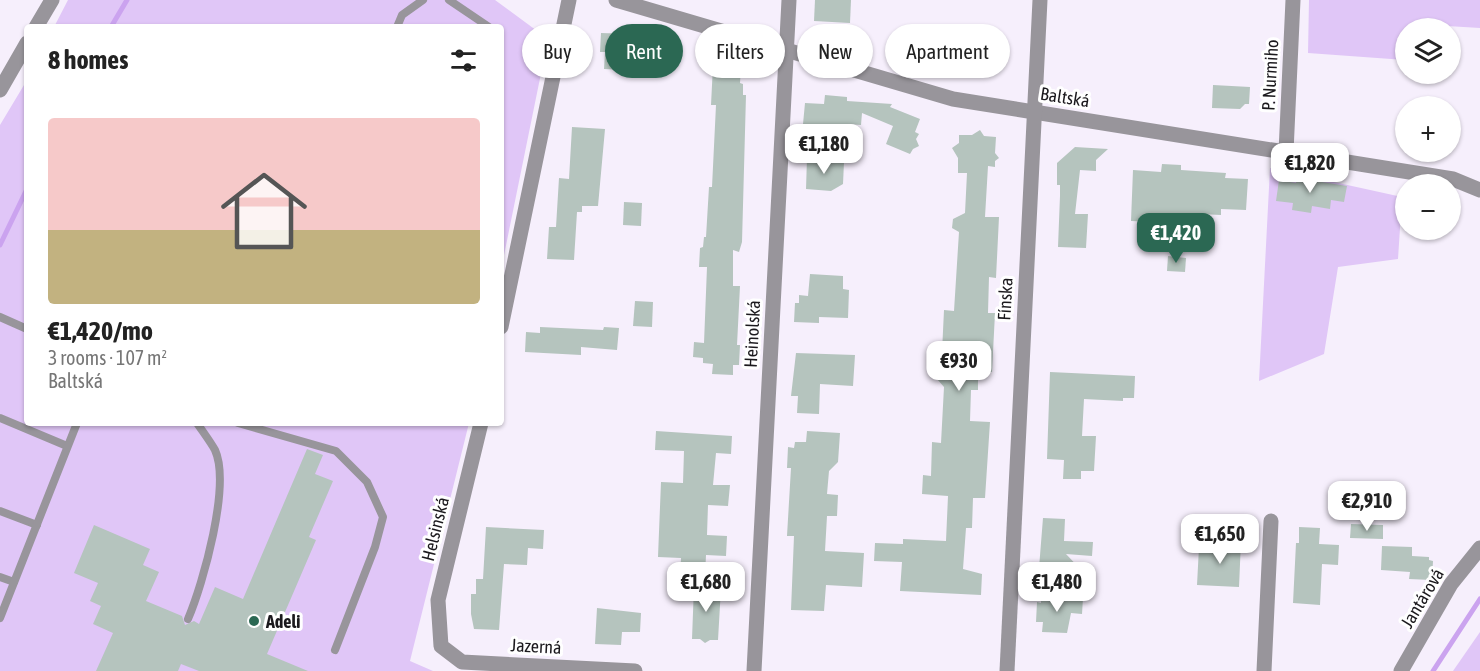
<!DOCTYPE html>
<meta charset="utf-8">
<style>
:root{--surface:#fff;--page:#f2f2f2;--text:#222;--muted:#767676;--line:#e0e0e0;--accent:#2b6853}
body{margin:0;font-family:"Asap Condensed",sans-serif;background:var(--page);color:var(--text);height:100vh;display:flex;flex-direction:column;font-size:22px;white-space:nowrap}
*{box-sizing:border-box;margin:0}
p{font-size:20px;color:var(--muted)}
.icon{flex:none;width:33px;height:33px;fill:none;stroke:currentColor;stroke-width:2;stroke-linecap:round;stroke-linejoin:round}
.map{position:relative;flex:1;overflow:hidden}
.details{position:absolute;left:24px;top:24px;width:480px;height:402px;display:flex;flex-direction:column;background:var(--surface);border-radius:6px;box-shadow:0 2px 4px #0004}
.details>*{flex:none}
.hud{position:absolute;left:522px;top:24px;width:570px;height:54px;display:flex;gap:12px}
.controls{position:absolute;left:1395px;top:18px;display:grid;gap:12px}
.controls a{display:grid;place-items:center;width:66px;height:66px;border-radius:50%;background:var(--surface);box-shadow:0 2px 4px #0004;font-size:30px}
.price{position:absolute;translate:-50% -51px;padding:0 14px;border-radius:12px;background:#fff;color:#222;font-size:20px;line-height:39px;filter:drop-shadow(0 2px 3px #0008)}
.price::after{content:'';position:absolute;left:50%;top:36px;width:18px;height:14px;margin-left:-9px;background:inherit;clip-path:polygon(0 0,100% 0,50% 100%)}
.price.current{background:var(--accent);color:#fff}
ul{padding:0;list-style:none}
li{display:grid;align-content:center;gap:12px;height:318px;padding:0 24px}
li+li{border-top:2px solid var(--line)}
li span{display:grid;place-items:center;height:186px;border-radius:6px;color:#555}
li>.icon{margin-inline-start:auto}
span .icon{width:108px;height:108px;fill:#fffc;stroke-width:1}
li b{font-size:26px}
h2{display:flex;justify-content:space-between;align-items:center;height:72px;padding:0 24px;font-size:26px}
.pill{padding:0 21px;border-radius:27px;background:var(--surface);box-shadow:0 2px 4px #0004;font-size:21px;line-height:54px}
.pill.current{background:var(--accent);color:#fff}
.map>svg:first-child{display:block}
.green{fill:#e0c6f7}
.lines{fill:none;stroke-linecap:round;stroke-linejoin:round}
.stream{stroke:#cba3ef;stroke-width:5}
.building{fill:#b5c4be}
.service{stroke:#98959b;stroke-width:8}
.minor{stroke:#98959b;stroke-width:15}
.poi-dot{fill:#2b6853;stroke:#fff;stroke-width:2}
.labels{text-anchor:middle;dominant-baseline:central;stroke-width:6;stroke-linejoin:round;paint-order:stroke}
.street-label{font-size:18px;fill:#1b191d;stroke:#fff}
.poi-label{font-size:18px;font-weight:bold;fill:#1b191d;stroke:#fff;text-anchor:start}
</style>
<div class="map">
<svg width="1480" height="671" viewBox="0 0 1480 671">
<rect width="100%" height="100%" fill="#f6effc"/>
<g class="green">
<path d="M68 0H495L548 39 501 270V27H54Z"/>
<path d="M1309 0H1480V28L1447 26 1446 28H1406L1405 60 1308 53Z"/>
<path d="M27 80V423H469L410 661 433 671H0V125Z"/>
<path d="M1270 168 1402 197 1398 259 1338 267 1324 354 1259 381Z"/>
<path d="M1480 632V671H1453Z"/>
</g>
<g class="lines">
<g class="stream">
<path d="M111 27 127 0"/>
<path d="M0 245 27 189"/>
<path d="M1433 671 1480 599"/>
</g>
</g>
<g class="building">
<path d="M815 0H851L850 23 814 21Z"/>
<path d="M601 33 633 34V40H649L647 71 604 69 605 52H600Z"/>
<path d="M713 65 741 67 740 83 743 84V95H746L742 242 739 252 733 250V286H740L737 345H740L739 365H733V375L712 374 713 364 703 363V358L693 357 694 342 704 343 707 267H699L700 248 703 247 704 237H706L709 187H712L716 105H711Z"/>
<path d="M1213 85 1250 87 1249 104H1245L1240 109 1212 108Z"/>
<path d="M825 95 847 97V101L892 104 890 107 920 119 915 132 919 134 916 139 919 146 913 149 910 154 886 144 893 126 862 113 861 125 846 124 845 129 803 124 805 103 824 104Z"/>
<path d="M572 127 605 129 598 206H582V212H577L574 260 547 259 549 227H556L559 178 569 179Z"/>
<path d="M980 130 984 136 996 137 995 153 999 158 995 161V167L988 166 985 217H999L996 278 989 277 988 313H995L992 372 978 371V390H971L970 421 990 422 985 498H973L972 528H966L963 569 982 574 981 595 900 591 902 562 874 561 875 543 903 544V539L946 541 948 496 922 494 923 475 931 476 932 442 941 443 944 387 937 379 938 351 942 352 944 310 954 311 959 232 952 228 953 219 965 213 967 173H958V158L952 148 959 143V135H972Z"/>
<path d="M1075 147 1108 149 1096 160V171L1080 170 1075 214H1088L1086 248 1058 247 1060 196V185H1057V163Z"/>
<path d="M807 158 844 162 843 184 831 191 806 189Z"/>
<path d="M1162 164 1181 165V170L1226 173 1225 178 1248 179 1246 210 1221 209V215L1179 213 1178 223 1131 221 1133 170 1161 172Z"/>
<path d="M1297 178 1347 186 1344 202 1331 200 1330 209 1312 206 1311 213 1292 210 1293 203 1276 201 1279 180 1296 183Z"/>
<path d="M624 202 642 203 641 226 623 225Z"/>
<path d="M1168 256 1186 258 1185 272 1167 271Z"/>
<path d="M810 274 843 276V289L849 290 848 318 819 317V323L794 322 795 303H799V295L808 296Z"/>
<path d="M635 301 653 302 652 327 633 326Z"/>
<path d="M540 327 603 330 604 327 619 328 617 350 581 347V355L525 352 526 332 540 333Z"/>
<path d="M796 353 855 355 853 386 820 384 819 414 797 413 798 396H791Z"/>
<path d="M1050 372 1135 376 1134 398H1123V401L1084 399 1082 436H1096L1094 471H1081V479H1063L1064 460 1047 459Z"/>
<path d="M656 431 732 436 731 454 716 453 713 485H730L728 506 708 505 707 535 727 536 726 556 706 555 705 576 680 575 681 558 658 557 661 482 683 483 684 451 655 450Z"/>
<path d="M807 431 840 433 838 462 829 471 827 494 838 495 837 516H827L825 551 864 553 862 587 826 585 824 611 791 610 794 536H787L791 468H787L788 447 794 448 795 442H806Z"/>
<path d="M307 449 323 455 315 474 333 481 309 537 316 540 267 654 308 671H199L181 664 178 671H96L113 633 93 624 101 606 90 601 98 583 74 573 94 525 150 549 143 565 159 572 146 601 182 616 185 625 194 621 199 624 215 587 243 599Z"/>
<path d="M1043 518 1065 519 1064 541 1093 542 1092 556 1066 554 1085 574 1064 594 1039 568Z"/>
<path d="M1351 524 1383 525V539L1350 538Z"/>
<path d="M486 527 544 530 543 549 528 548 527 565 504 564 499 630 474 629 471 614V594H476V579H483Z"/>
<path d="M1299 527 1320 528 1319 544 1339 545 1338 565 1322 564 1320 605 1293 603 1296 543H1299Z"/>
<path d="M1222 540 1241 541 1239 587 1197 585 1199 547 1222 548Z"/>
<path d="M1382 546 1412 547V556L1429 557V560L1433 561 1432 580 1409 579 1410 572 1381 570Z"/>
<path d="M694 586 721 588 718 640H710L705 643 700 639H692Z"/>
<path d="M1041 596 1083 598 1082 614 1071 613 1067 633 1042 632 1043 622H1036L1037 602 1041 603Z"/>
<path d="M597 608 641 613 640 632H622L621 645 595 644Z"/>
</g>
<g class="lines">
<g class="service">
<path d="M449 0 489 27"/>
<path d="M397 27 402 15 423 0"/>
<path d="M0 317 27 329"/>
<path d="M0 418 67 446"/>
<path d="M238 423 336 451 367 482 383 517 375 547 335 650"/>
<path d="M0 511 37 525"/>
<path d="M0 577 14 582"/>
<path d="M0 618 77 423"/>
<path d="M188 619C203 584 231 485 215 450 210 441 203 432 197 423"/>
</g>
<g class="minor">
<path d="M616 0 953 99 1453 179 1480 190"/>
<path d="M36 27 52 0"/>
<path d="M0 90 27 43"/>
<path d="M1286 152 1293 0"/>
<path d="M501 327 569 0"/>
<path d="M481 423 438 600 441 646 462 662 635 671"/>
<path d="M754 671 789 0"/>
<path d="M1007 671 1040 0"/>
<path d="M1264 671 1271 521"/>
<path d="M1401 671 1451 584 1480 548"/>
</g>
</g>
<circle class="poi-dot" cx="254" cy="621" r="6"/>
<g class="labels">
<g class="street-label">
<text transform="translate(1270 75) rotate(-87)">P. Nurmiho</text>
<text transform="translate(1065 97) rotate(9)">Baltská</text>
<text transform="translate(1005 299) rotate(-87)">Fínska</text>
<text transform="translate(752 334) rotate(-87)">Heinolská</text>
<text transform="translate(435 529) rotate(-76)">Helsinská</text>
<text transform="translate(1422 598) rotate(-59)">Jantárová</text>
<text transform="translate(536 646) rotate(3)">Jazerná</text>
</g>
<g class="poi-label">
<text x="266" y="621">Adeli</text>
</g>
</g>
</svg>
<div class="controls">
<a><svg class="icon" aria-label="layers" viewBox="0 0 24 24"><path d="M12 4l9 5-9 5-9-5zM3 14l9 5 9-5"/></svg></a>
<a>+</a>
<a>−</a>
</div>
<b class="price" style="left:824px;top:175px">€1,180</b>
<b class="price" style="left:1310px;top:194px">€1,820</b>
<b class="price current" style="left:1176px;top:264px">€1,420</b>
<b class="price" style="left:959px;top:392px">€930</b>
<b class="price" style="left:1367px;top:532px">€2,910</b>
<b class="price" style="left:1220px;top:565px">€1,650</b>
<b class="price" style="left:706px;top:613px">€1,680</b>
<b class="price" style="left:1057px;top:613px">€1,480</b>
<div class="hud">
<a class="pill">Buy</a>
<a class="pill current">Rent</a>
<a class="pill">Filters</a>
<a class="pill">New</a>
<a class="pill">Apartment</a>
</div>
<section class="details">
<h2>8 homes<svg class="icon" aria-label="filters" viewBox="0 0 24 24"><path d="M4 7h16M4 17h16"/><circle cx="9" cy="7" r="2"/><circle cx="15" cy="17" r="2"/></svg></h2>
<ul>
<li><span style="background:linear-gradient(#f6c9c9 60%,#c2b280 0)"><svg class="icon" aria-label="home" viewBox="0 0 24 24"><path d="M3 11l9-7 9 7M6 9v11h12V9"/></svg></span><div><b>€1,420/mo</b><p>3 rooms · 107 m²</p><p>Baltská</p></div></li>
</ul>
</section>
</div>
